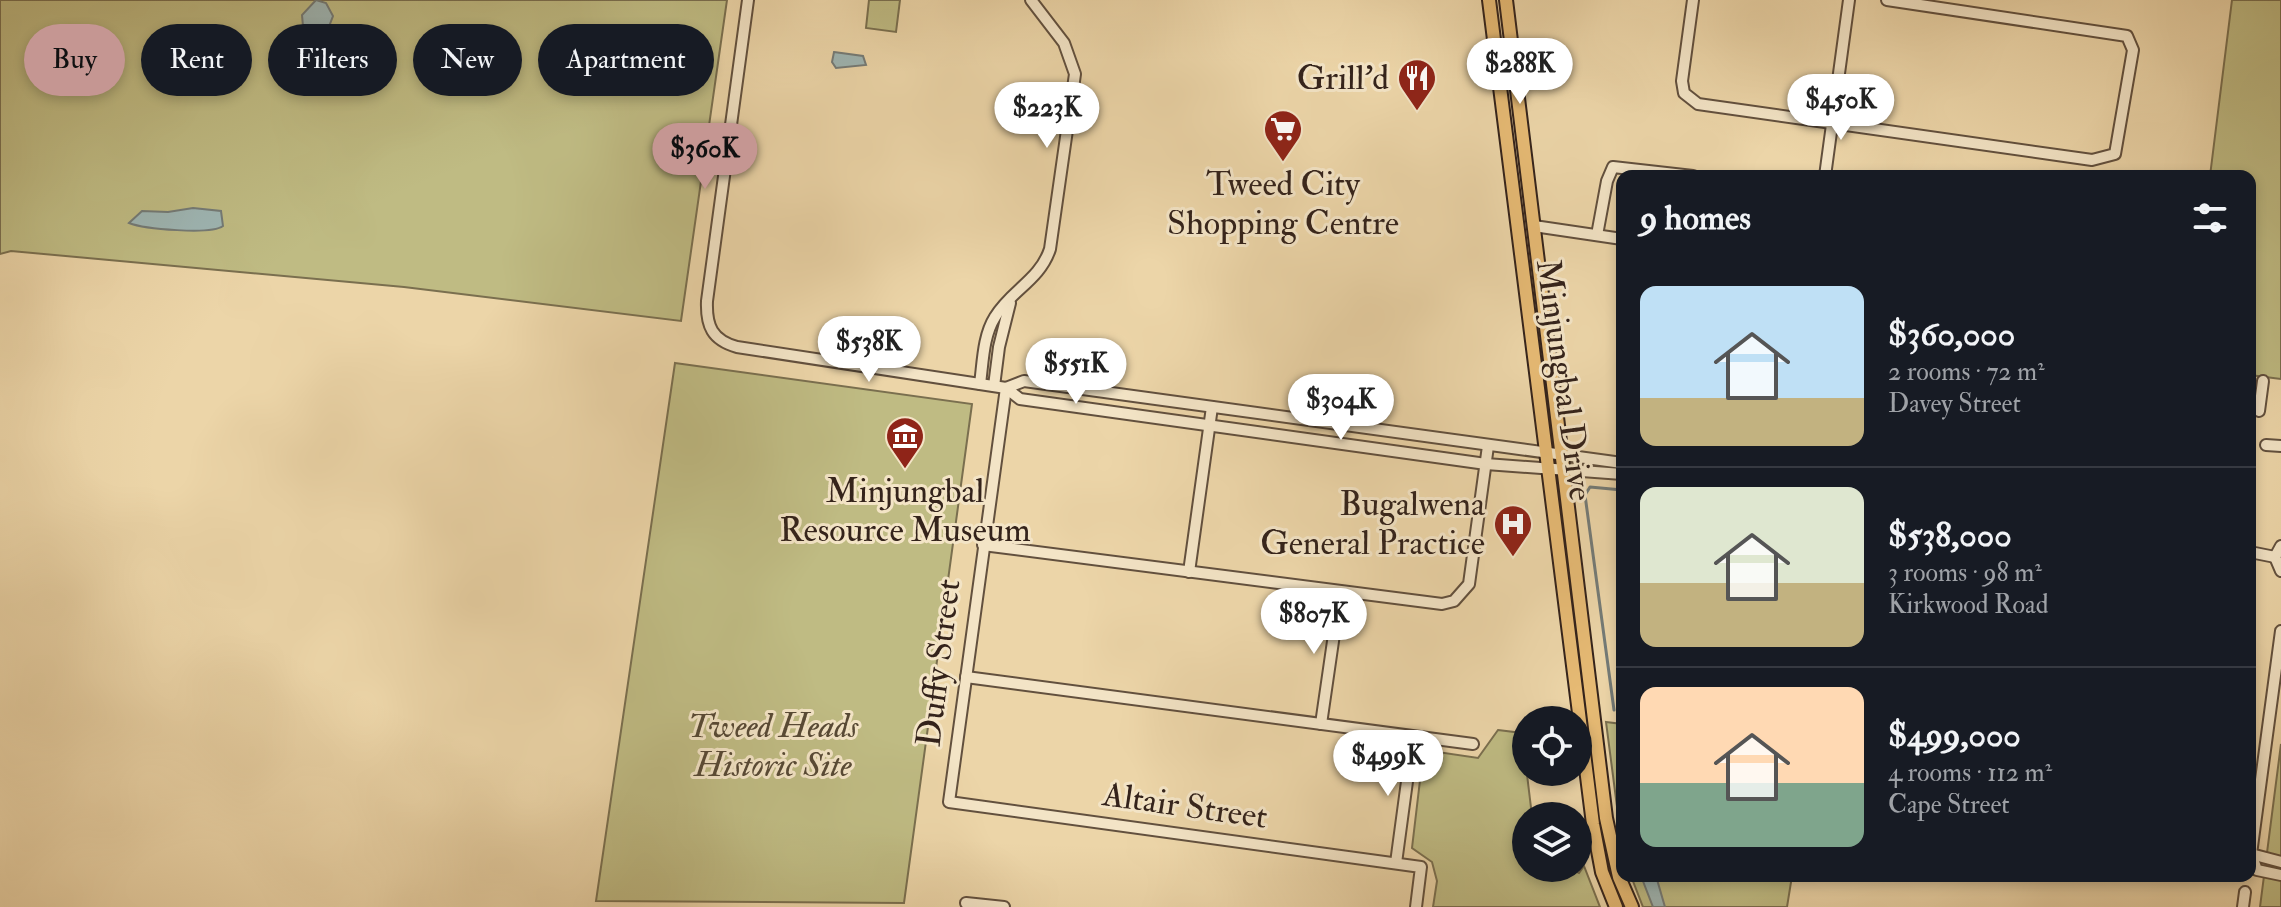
<!DOCTYPE html>
<meta charset="utf-8">
<style>
:root{--surface:#171b24;--page:#20242c;--text:#f1f3f6;--muted:#9ea1a6;--line:#363941;--accent:#c59692}
body{margin:0;font-family:"IM FELL Double Pica",serif;background:var(--page);color:var(--text);height:100vh;display:flex;flex-direction:column;font-size:30px;white-space:nowrap}
*{box-sizing:border-box;margin:0}
p{font-size:26px;color:var(--muted)}
.icon{flex:none;width:44px;height:44px;fill:none;stroke:currentColor;stroke-width:2;stroke-linecap:round;stroke-linejoin:round}
.map{position:relative;flex:1;overflow:hidden}
.panel{position:absolute;left:1616px;top:170px;width:640px;height:712px;display:flex;flex-direction:column;background:var(--surface);border-radius:16px;box-shadow:0 4px 12px #0003}
.panel>*{flex:none}
.banner{position:absolute;left:24px;top:24px;width:760px;height:72px;display:flex;gap:16px}
.buttons{position:absolute;left:1512px;top:706px;display:grid;gap:16px}
.buttons a{display:grid;place-items:center;width:80px;height:80px;border-radius:50%;background:var(--surface);box-shadow:0 4px 12px #0003;font-size:40px}
.price{position:absolute;translate:-50% -68px;padding:0 18px;border-radius:28px;background:#fff;color:#222;font-size:26px;line-height:52px;filter:drop-shadow(0 2px 4px #0008)}
.price::after{content:'';position:absolute;left:50%;top:48px;width:24px;height:18px;margin-left:-12px;background:inherit;clip-path:polygon(0 0,100% 0,50% 100%)}
.price.active{background:var(--accent);color:#111}
ul{padding:0;list-style:none}
li{display:flex;align-items:center;gap:24px;height:200px;padding:0 24px}
li+li{border-top:2px solid var(--line)}
li span{display:grid;place-items:center;flex:none;width:224px;height:160px;border-radius:16px;color:#555}
li>.icon{margin-inline-start:auto}
span .icon{width:96px;height:96px;fill:#fffc;stroke-width:1}
li b{font-size:34px}
h2{display:flex;justify-content:space-between;align-items:center;height:96px;padding:0 24px;font-size:34px}
.chip{padding:0 28px;border-radius:36px;background:var(--surface);box-shadow:0 4px 12px #0003;font-size:28px;line-height:72px}
.chip.active{background:var(--accent);color:#111}
.map>svg:first-child{display:block}
.green{fill:#bfbb83;stroke:#7a6f4f;stroke-width:2}
.water{fill:#9eb6b4;stroke:#747b77;stroke-width:2}
.lines{fill:none;stroke-linecap:round;stroke-linejoin:round}
.stream{stroke:#747b77;stroke-width:3}
.minor-casing{stroke:#62503e;stroke-width:14}
.major-casing{stroke:#34231b;stroke-width:16}
.minor{stroke:#f3e4c6;stroke-width:10}
.major{stroke:#e6ba74;stroke-width:12}
.labels{text-anchor:middle;dominant-baseline:central;stroke-width:6;stroke-linejoin:round;paint-order:stroke}
.poi-label{font-size:34px;fill:#34231b;stroke:#f3e4c6;text-anchor:end}
.street-label{font-size:34px;fill:#34231b;stroke:#f3e4c6}
.park-label{font-size:34px;font-style:italic;fill:#574935;stroke:#f3e4c6}
</style>
<div class="map">
<svg width="2281" height="907" viewBox="0 0 2281 907">
<rect width="100%" height="100%" fill="#ecd5a8"/>
<filter id="stains"><feTurbulence type="fractalNoise" baseFrequency=".0025" numOctaves="4"/><feColorMatrix values="0 0 0 0 .2 0 0 0 0 .09 0 0 0 0 .02 0 0 0 .5 -.17"/></filter>
<radialGradient id="worn" r=".72"><stop offset=".6" stop-color="#630" stop-opacity="0"/><stop offset="1" stop-color="#630" stop-opacity=".3"/></radialGradient>
<g class="green">
<path d="M0 0H727L681 321 404 287 11 251 0 254Z"/>
<path d="M869 0H900L896 32 866 28Z"/>
<path d="M2232 0H2281V379L2250 375V176H2210Z"/>
<path d="M675 363 972 404 904 903 596 901Z"/>
<path d="M1606 722 1622 724V845Z"/>
<path d="M1498 730 1522 733 1532 816H1526V868H1569L1579 873 1584 866 1600 907H1433L1437 881 1432 862 1412 848 1423 755 1431 751 1478 758Z"/>
<path d="M2281 744V907H2260Z"/>
<path d="M1631 876H1792L1787 907H1643Z"/>
</g>
<g class="water">
<path d="M316 0 326 3 333 16 328 29 313 37 303 26 302 15Z"/>
<path d="M834 52 863 56 866 65 836 68 832 62Z"/>
<path d="M193 208 221 211 223 226C211 235 144 229 129 223L142 211 168 212Z"/>
<path d="M1641 876H1656L1665 907H1653Z"/>
</g>
<g class="lines">
<path class="stream" d="M1614 710 1585 495 1590 487 1622 490"/>
<g class="minor-casing">
<g id="minor">
<path d="M748 0 707 301C706 326 712 340 737 347L1006 388 1020 399 1486 464 1622 474"/>
<path d="M1693 0 1682 81 1684 93 1698 104 2092 160 2115 154 2133 50 2127 36 1887 0"/>
<path d="M1825 176 1849 0"/>
<path d="M1534 226 1622 239"/>
<path d="M1597 235 1607 181 1613 167 1693 176"/>
<path d="M980 384C983 362 983 336 995 317 1010 291 1040 280 1050 249L1075 74 1064 43 1031 0"/>
<path d="M994 386 999 347 1010 303"/>
<path d="M1006 388 949 802 1421 867 1416 907"/>
<path d="M1006 388 1024 381 1622 463"/>
<path d="M2259 411 2263 381"/>
<path d="M2266 445 2281 446"/>
<path d="M983 545 1442 604 1454 601 1469 584 1488 446"/>
<path d="M2281 546 2275 557 2281 571"/>
<path d="M2250 552 2275 557"/>
<path d="M1189 572 1212 407"/>
<path d="M2281 631 2251 854 2257 870 2281 875"/>
<path d="M966 677 1473 744"/>
<path d="M1321 724 1340 593"/>
<path d="M2251 854 2281 862"/>
<path d="M1396 863 1413 737"/>
<path d="M966 903 1004 907"/>
<path d="M2243 907 2245 892"/>
</g>
</g>
<g class="major-casing">
<g id="major">
<path d="M1489 0 1593 824 1602 872 1616 907"/>
<path d="M1506 0 1606 818 1619 877 1632 907"/>
</g>
</g>
<use href="#minor" class="minor"/>
<use href="#major" class="major"/>
</g>
<defs>
<g id="restaurant-pin" transform="scale(2)"><path d="M0 17L-7.5 6A9.5 9.5 0 1 1 7.5 6Z" fill="#8f2418" stroke="#f3e4c6"/><path d="M-5-6h1v4h1v-4h1v4h1v-4h1v5L-1.5 .5V6h-2V.5L-5-1ZM5-6V6H3V1.5H1.5Q1.5-4 5-6Z" fill="#fff"/></g>
<g id="supermarket-pin" transform="scale(2)"><path d="M0 17L-7.5 6A9.5 9.5 0 1 1 7.5 6Z" fill="#8f2418" stroke="#f3e4c6"/><path d="M-6-5.5h2.5l.6 2H6L4.5 2H-2.5L-4.4-4H-6ZM-1.5 3.2a1.3 1.3 0 1 0 .1 0ZM3 3.2a1.3 1.3 0 1 0 .1 0Z" fill="#fff"/></g>
<g id="museum-pin" transform="scale(2)"><path d="M0 17L-7.5 6A9.5 9.5 0 1 1 7.5 6Z" fill="#8f2418" stroke="#f3e4c6"/><path d="M0-6L6-3V-2H-6V-3ZM-5-1h2V3h-2ZM-1-1h2V3h-2ZM3-1h2V3H3ZM-6 4H6V6H-6Z" fill="#fff"/></g>
<g id="hospital-pin" transform="scale(2)"><path d="M0 17L-7.5 6A9.5 9.5 0 1 1 7.5 6Z" fill="#8f2418" stroke="#f3e4c6"/><path d="M-5-5h3v3.5h4V-5h3V5h-3V1.5h-4V5h-3Z" fill="#fff"/></g>
</defs>
<g fill-rule="evenodd">
<use href="#restaurant-pin" x="1417" y="78"/>
<use href="#supermarket-pin" x="1283" y="129"/>
<use href="#museum-pin" x="905" y="436"/>
<use href="#hospital-pin" x="1513" y="524"/>
</g>
<g class="labels">
<g class="poi-label">
<text x="1389" y="78">Grill'd</text>
<text x="1283" y="184" text-anchor="middle">Tweed City<tspan x="1283" dy="39">Shopping Centre</tspan></text>
<text x="905" y="491" text-anchor="middle">Minjungbal<tspan x="905" dy="39">Resource Museum</tspan></text>
<text x="1485" y="504">Bugalwena<tspan x="1485" dy="39">General Practice</tspan></text>
</g>
<g class="street-label">
<text transform="translate(1564 380) rotate(82)">Minjungbal Drive</text>
<text transform="translate(939 663) rotate(-83)">Duffy Street</text>
<text transform="translate(1185 806) rotate(8)">Altair Street</text>
</g>
<g class="park-label">
<text x="773" y="726">Tweed Heads<tspan x="773" dy="39">Historic Site</tspan></text>
</g>
</g>
<rect width="100%" height="100%" filter="url(#stains)"/>
<rect width="100%" height="100%" fill="url(#worn)"/>
</svg>
<div class="buttons">
<a><svg class="icon" aria-label="locate" viewBox="0 0 24 24"><circle cx="12" cy="12" r="6"/><path d="M12 2v4M12 18v4M2 12h4M18 12h4"/></svg></a>
<a><svg class="icon" aria-label="layers" viewBox="0 0 24 24"><path d="M12 4l9 5-9 5-9-5zM3 14l9 5 9-5"/></svg></a>
</div>
<b class="price" style="left:1520px;top:106px">$288K</b>
<b class="price" style="left:1841px;top:142px">$450K</b>
<b class="price" style="left:1047px;top:150px">$223K</b>
<b class="price active" style="left:705px;top:191px">$360K</b>
<b class="price" style="left:869px;top:384px">$538K</b>
<b class="price" style="left:1076px;top:406px">$551K</b>
<b class="price" style="left:1341px;top:442px">$304K</b>
<b class="price" style="left:1314px;top:656px">$807K</b>
<b class="price" style="left:1388px;top:798px">$499K</b>
<div class="banner">
<a class="chip active">Buy</a>
<a class="chip">Rent</a>
<a class="chip">Filters</a>
<a class="chip">New</a>
<a class="chip">Apartment</a>
</div>
<section class="panel">
<h2>9 homes<svg class="icon" aria-label="filters" viewBox="0 0 24 24"><path d="M4 7h16M4 17h16"/><circle cx="9" cy="7" r="2"/><circle cx="15" cy="17" r="2"/></svg></h2>
<ul>
<li><span style="background:linear-gradient(#bfe0f5 70%,#c2b280 0)"><svg class="icon" aria-label="home" viewBox="0 0 24 24"><path d="M3 11l9-7 9 7M6 9v11h12V9"/></svg></span><div><b>$360,000</b><p>2 rooms · 72 m²</p><p>Davey Street</p></div></li>
<li><span style="background:linear-gradient(#dfe7d0 60%,#c2b280 0)"><svg class="icon" aria-label="home" viewBox="0 0 24 24"><path d="M3 11l9-7 9 7M6 9v11h12V9"/></svg></span><div><b>$538,000</b><p>3 rooms · 98 m²</p><p>Kirkwood Road</p></div></li>
<li><span style="background:linear-gradient(#ffd9b3 60%,#7fa58c 0)"><svg class="icon" aria-label="home" viewBox="0 0 24 24"><path d="M3 11l9-7 9 7M6 9v11h12V9"/></svg></span><div><b>$499,000</b><p>4 rooms · 112 m²</p><p>Cape Street</p></div></li>
</ul>
</section>
</div>
